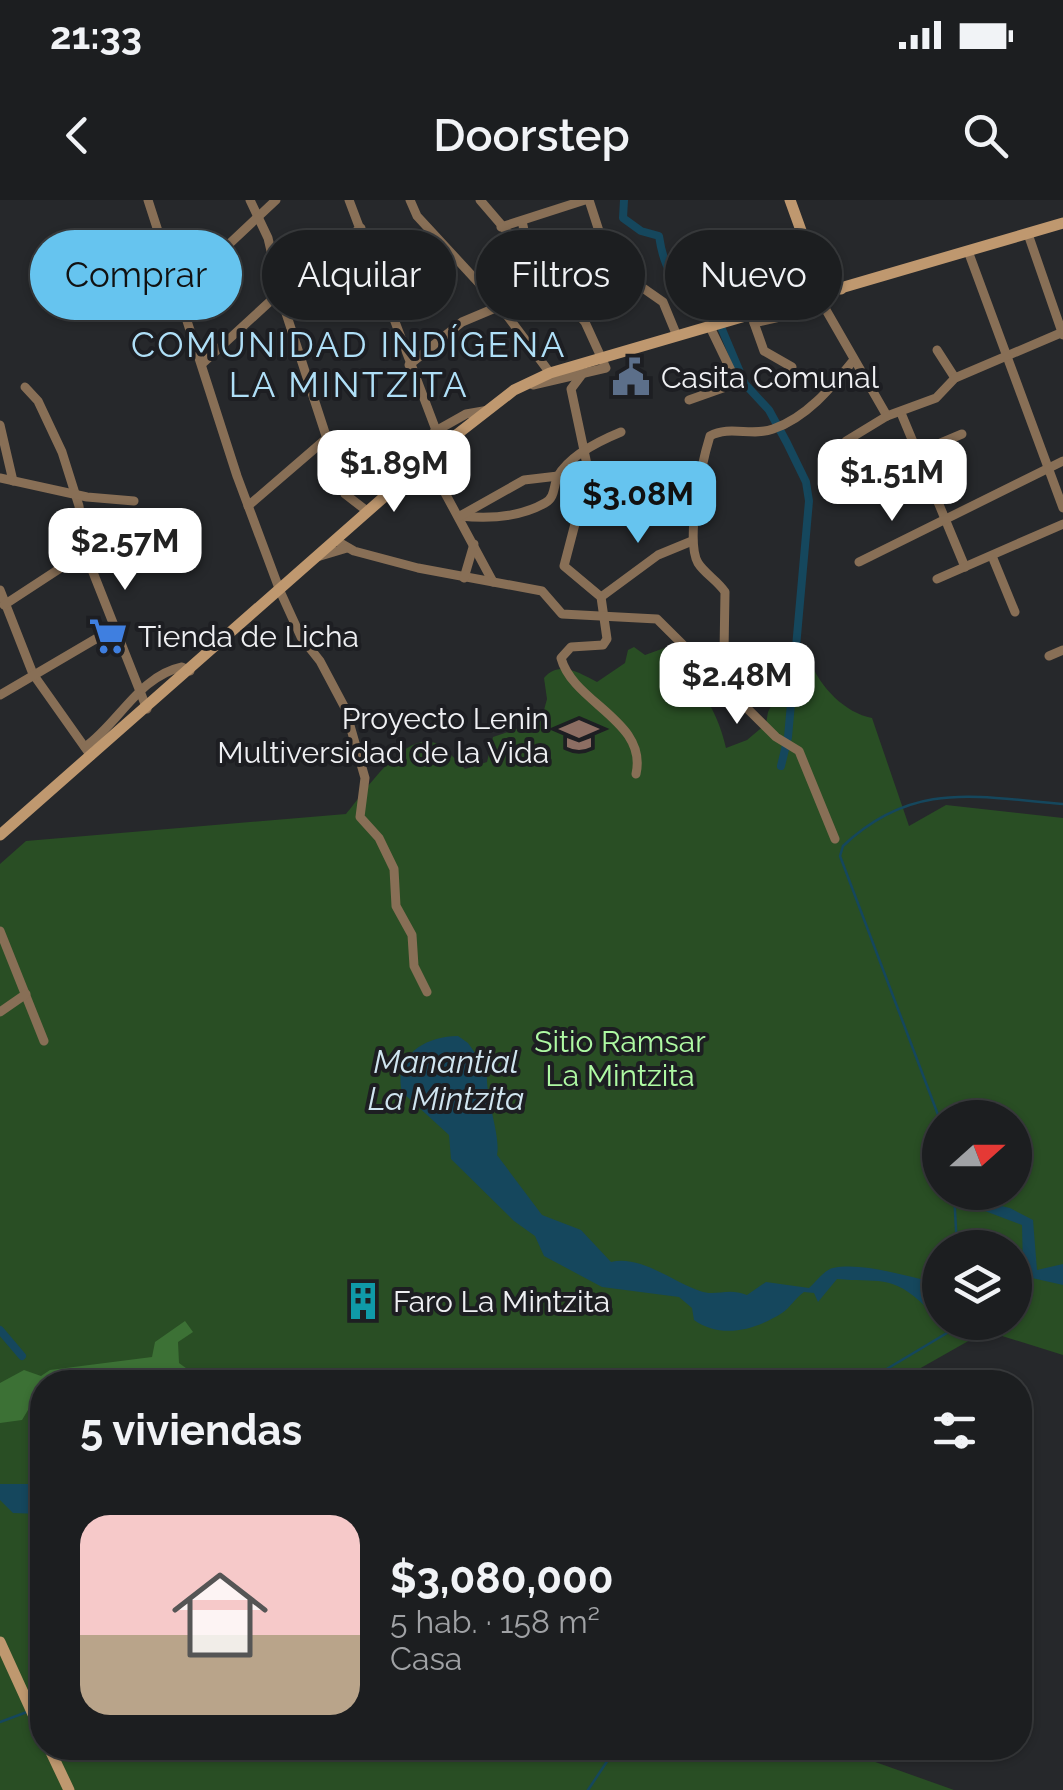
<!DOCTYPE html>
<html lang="es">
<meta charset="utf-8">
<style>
:root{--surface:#1c1e20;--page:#292b2d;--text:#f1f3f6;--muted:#a0a2a5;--line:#3a3c3e;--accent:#66c4ef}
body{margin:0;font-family:Raleway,sans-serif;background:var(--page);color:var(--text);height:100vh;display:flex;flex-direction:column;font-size:38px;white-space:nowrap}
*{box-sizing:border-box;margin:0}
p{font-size:32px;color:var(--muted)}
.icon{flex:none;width:55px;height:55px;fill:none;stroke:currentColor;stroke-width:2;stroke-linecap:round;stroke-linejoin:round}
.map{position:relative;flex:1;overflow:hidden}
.details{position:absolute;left:30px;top:1170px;width:1002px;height:390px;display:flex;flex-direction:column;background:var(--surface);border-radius:40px;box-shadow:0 2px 8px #0004,0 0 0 2px var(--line)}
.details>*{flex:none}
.guide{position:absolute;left:30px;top:30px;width:1005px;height:90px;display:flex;gap:20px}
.needle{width:65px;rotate:69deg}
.tools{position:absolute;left:922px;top:900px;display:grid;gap:20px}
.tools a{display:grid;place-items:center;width:110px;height:110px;border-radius:50%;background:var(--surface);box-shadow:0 2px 8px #0004,0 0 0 2px var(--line);font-size:50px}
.price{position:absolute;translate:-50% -85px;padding:0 22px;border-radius:20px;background:#fff;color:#222;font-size:32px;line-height:65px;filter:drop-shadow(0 2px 5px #0008)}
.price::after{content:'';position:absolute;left:50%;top:60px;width:30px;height:22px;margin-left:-15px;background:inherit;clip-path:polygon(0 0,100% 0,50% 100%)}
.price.active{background:var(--accent);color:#111}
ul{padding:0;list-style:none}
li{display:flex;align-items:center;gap:30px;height:250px;padding:0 50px}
li span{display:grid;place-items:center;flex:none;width:280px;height:200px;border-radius:30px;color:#555}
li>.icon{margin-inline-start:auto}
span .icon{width:120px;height:120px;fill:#fffc;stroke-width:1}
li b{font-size:42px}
h2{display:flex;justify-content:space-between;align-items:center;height:120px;padding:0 50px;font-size:42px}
.pill{padding:0 35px;border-radius:45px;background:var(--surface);box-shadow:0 2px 8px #0004,0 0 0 2px var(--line);font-size:35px;line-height:90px}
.pill.active{background:var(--accent);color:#111}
.status{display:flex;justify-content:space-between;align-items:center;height:70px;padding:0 50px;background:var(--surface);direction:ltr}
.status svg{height:28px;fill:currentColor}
header{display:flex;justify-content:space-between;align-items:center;height:130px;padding:0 50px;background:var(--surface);font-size:45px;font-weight:600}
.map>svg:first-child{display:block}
.green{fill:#294e24;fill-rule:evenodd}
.forest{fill:#3c7135}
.water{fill:#15475d}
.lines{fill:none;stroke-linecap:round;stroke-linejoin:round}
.stream{stroke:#15475d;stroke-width:2.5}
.canal{stroke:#15475d;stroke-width:8}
.minor{stroke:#886f56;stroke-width:9}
.secondary{stroke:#bf986f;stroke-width:11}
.labels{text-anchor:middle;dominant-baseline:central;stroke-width:8;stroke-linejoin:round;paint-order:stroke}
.poi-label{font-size:30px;fill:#eff0f3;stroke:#1d1e22;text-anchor:start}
.park-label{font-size:30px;fill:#aef9a3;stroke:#1d1e22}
.water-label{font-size:32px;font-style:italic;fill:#d0e5f0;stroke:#1d1e22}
.quarter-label{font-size:35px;letter-spacing:2.5px;fill:#afdff7;stroke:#1d1e22}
</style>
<div class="status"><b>21:33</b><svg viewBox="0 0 49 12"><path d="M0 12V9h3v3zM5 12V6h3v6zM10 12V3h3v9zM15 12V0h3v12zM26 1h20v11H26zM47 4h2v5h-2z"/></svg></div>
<header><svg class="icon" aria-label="back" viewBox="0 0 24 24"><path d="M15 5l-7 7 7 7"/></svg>Doorstep<svg class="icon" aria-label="search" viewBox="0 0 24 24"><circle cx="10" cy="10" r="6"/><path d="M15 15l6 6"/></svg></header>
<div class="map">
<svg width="1063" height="1590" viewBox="0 0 1063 1590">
<rect width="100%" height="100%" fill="#26282b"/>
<path class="green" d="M670 446C695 480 717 507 726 548L747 540 766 524 768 512 792 466 810 461C820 487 845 513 872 518L909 626 946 605 1063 618V1155L986 1131 896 1182H42V1548H836L954 1590H0V664L26 641 346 614C364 593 410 521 442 547 450 553 458 562 465 569L487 562 493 537 541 521 547 499 544 478C559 460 580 473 597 482L625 463 628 450 634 447 645 455ZM940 918H1015V992H940ZM940 1048H1015V1122H940Z"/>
<path class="forest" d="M185 1121 193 1132 178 1142 179 1163 194 1174 246 1182H42V1210H28L22 1220 0 1223V1183L24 1170 41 1176 50 1170 152 1157 155 1142Z"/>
<g class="water">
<path d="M458 836 468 843 487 870C485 899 501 935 497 955L542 1015 581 1030 611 1062C641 1055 673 1082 700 1091 716 1097 727 1087 747 1095L766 1082 809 1088C816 1082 824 1070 833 1068 862 1062 903 1076 931 1081L936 1094 926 1107C892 1073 876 1083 837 1079L818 1102 814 1093 804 1092C794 1099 791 1107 782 1113 757 1129 722 1140 694 1120L692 1108 679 1097 602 1087 544 1056 535 1036 514 1021 451 959 449 935 402 892C393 857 424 836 458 836Z"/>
<path d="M975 1000 1010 1008 1033 1020 1037 1070 1063 1064V1085L1032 1078 1015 1094V1086L1028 1074 1023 1069 1022 1025 977 1008Z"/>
<path d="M0 1284H32L42 1299V1314L13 1313 0 1300Z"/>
</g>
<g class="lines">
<g class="stream">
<path d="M940 920 840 656 843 646C913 580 976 597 1063 604"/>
<path d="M954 992 957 1048"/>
<path d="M865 1182 952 1130H962V1122"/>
<path d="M39 1508 42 1507"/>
<path d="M0 1522 27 1512"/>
<path d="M588 1590 616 1548"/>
</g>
<g class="canal">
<path d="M624 0 623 18 641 31 659 36C667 89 685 81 717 115"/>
<path d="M721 127 745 184 769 210 787 243 806 282 809 301 788 537 781 566"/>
<path d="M931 1104 940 1111"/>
<path d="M0 1130 22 1156"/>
</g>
<g class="minor">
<path d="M148 0 237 276 280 391 301 437 320 461 345 508 365 578 360 617 379 638 394 669 396 706 412 735 414 766 427 792"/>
<path d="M250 0 268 38 284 107 345 294 367 311"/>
<path d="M349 0 442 246"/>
<path d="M410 0 417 16 500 106 550 173"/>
<path d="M480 0 585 122 606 168 533 185"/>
<path d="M589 0 599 31 611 43 623 74 663 102 677 136"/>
<path d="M522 21 529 53"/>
<path d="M501 27 585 0"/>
<path d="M1028 34 1063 135"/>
<path d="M968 51 1063 308"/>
<path d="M178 92 276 0"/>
<path d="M818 96 887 216"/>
<path d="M753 115 754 123 824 107"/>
<path d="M754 123 764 151 792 167"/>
<path d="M937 150 955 178"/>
<path d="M203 163 315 60 361 28"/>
<path d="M409 165 462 122 500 106"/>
<path d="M583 173 571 189 589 274 575 295 576 320 564 366 601 397 607 439 603 445 571 447 561 458C573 503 648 521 636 574"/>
<path d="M25 187 38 201 62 252 79 306 85 352 147 509"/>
<path d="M689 200 737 183 710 127"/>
<path d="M901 213 965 367"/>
<path d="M0 225 13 281"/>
<path d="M434 232 466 214 489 210"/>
<path d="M455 235C453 254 440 263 438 280L493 382"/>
<path d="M917 253 962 234"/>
<path d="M860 265 846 241 887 216 936 198 955 178 1063 132"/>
<path d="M0 278 87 297 134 301"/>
<path d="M248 306 327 238"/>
<path d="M460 316C489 319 519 318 545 303 556 297 553 285 558 276 570 255 599 241 621 232"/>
<path d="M460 316 524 280 558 276"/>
<path d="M335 340 354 351 418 368 542 391 562 414 657 419 776 537 799 551 835 639"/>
<path d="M992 356 1015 412"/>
<path d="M317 357 347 348"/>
<path d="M859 362 1063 261"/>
<path d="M464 378 474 344"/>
<path d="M937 379 1063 324"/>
<path d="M0 390 33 474 91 556"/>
<path d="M601 397 658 355 692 341"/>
<path d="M4 405 85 352"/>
<path d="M1049 456 1063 450"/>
<path d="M718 479 724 452 725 392C718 381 705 374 698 363 685 340 702 262 710 236 730 225 752 237 773 229 806 218 831 188 852 162"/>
<path d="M0 495 116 427"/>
<path d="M85 547C119 523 139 476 182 467L190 471"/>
<path d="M0 731 44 841"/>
<path d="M0 812 26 794"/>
</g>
<g class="secondary">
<path d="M790 0 803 36 841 89"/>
<path d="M0 635 442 246 514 190 550 173 1063 23"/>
<path d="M0 1442 42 1534"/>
<path d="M49 1548 69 1590"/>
</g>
</g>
<defs>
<g id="civic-bare" transform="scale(3)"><path d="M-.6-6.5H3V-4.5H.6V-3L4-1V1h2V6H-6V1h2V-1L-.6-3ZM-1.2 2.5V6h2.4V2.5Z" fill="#5c6f8a" stroke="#1d1e22" stroke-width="2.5" paint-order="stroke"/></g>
<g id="supermarket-bare" transform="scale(3)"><path d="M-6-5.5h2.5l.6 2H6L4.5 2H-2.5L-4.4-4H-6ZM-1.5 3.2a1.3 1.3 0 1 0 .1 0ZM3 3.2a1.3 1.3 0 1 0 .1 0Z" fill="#3f7fe0" stroke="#1d1e22" stroke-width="2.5" paint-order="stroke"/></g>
<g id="university-bare" transform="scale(3)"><path d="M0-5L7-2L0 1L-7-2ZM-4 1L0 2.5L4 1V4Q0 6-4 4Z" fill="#8d6e63" stroke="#1d1e22" stroke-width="2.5" paint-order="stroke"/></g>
<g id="building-bare" transform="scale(3)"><path d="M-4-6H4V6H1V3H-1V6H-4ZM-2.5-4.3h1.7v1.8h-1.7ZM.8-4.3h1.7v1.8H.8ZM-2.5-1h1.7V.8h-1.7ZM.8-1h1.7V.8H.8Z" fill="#0f9aa8" stroke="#1d1e22" stroke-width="2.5" paint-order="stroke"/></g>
</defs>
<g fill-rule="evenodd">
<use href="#civic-bare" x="631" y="177"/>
<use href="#supermarket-bare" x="108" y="436"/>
<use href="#university-bare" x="579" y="535"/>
<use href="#building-bare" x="363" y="1101"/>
</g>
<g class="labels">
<g class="poi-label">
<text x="661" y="177">Casita Comunal</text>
<text x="138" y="436">Tienda de Licha</text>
<text x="549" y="518" text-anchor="end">Proyecto Lenin<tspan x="549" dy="34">Multiversidad de la Vida</tspan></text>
<text x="393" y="1101">Faro La Mintzita</text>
</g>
<g class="park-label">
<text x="620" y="841">Sitio Ramsar<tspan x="620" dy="34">La Mintzita</tspan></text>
</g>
<g class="water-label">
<text x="446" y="861">Manantial<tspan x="446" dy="37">La Mintzita</tspan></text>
</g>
<g class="quarter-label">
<text x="349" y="144">COMUNIDAD INDÍGENA<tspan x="349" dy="40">LA MINTZITA</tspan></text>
</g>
</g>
</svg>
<div class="tools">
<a><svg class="needle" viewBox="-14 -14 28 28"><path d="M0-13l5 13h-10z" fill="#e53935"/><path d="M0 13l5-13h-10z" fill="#a0a2a5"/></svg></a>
<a><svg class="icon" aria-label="layers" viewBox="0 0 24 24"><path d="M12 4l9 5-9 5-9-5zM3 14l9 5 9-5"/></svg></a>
</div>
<b class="price" style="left:394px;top:315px">$1.89M</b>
<b class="price" style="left:892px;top:324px">$1.51M</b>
<b class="price active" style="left:638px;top:346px">$3.08M</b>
<b class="price" style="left:125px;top:393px">$2.57M</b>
<b class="price" style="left:737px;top:527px">$2.48M</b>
<div class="guide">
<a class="pill active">Comprar</a>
<a class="pill">Alquilar</a>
<a class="pill">Filtros</a>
<a class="pill">Nuevo</a>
</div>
<section class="details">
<h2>5 viviendas<svg class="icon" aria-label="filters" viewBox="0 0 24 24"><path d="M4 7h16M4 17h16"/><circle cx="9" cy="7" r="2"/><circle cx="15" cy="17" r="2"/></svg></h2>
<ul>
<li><span style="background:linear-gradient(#f6c9c9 60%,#b9a48a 0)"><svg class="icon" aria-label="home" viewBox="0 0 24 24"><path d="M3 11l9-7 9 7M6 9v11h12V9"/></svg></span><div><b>$3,080,000</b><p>5 hab. · 158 m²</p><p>Casa</p></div></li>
</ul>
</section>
</div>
